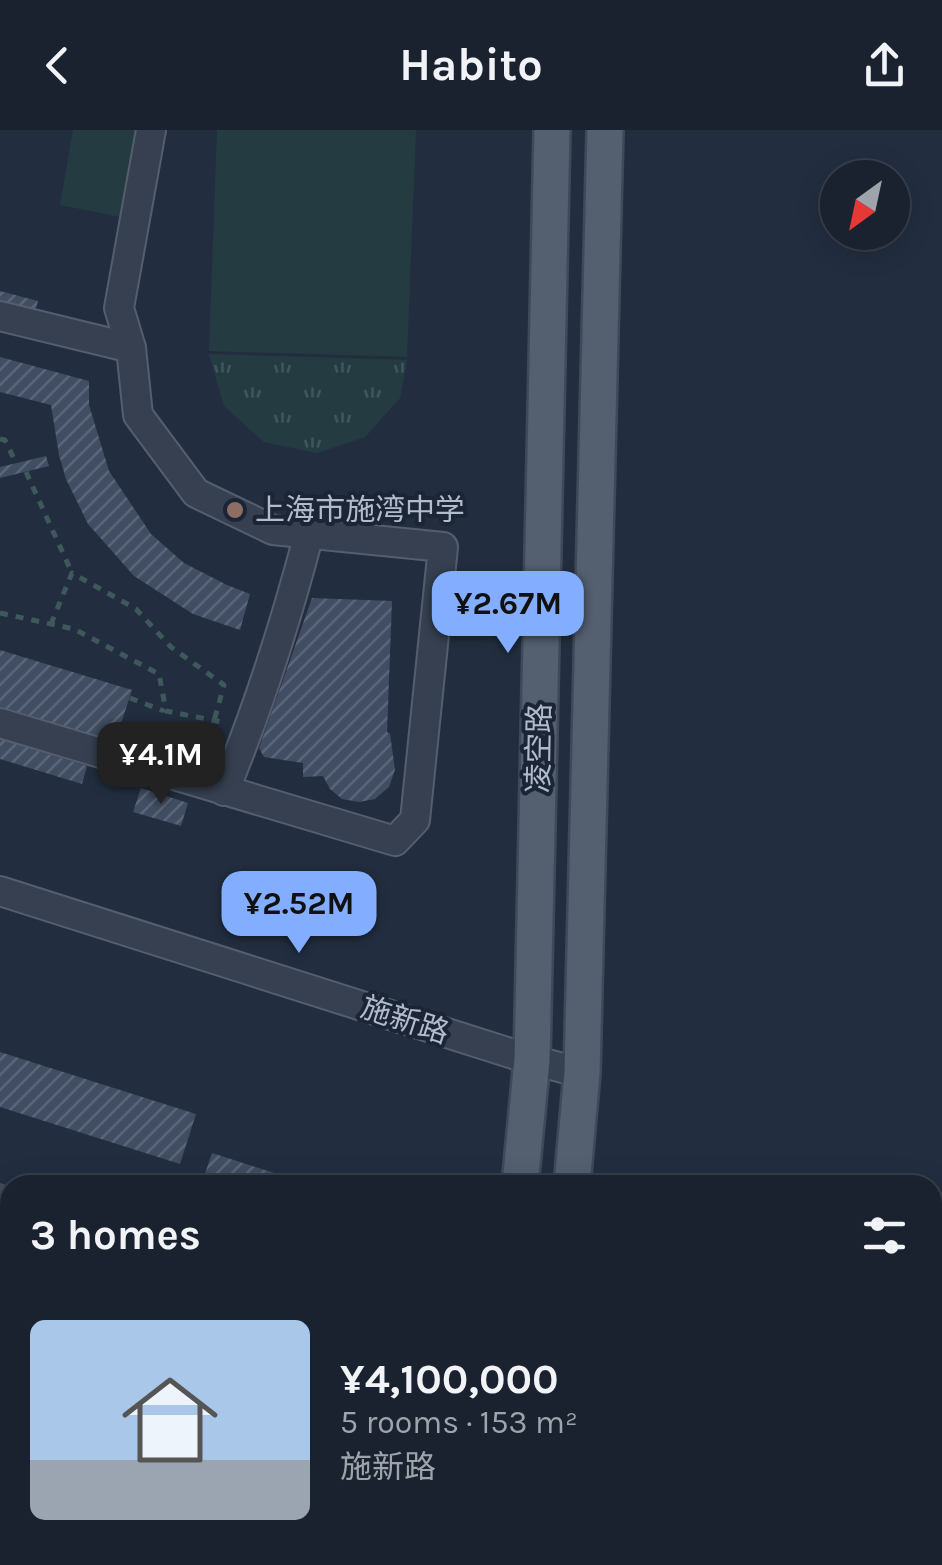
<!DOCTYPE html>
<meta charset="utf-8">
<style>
:root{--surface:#1a2230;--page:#272f3c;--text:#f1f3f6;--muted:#9fa4ab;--line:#383f4c;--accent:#83aeff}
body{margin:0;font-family:Karla,"Noto Sans SC",sans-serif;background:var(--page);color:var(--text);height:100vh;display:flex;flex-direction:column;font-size:38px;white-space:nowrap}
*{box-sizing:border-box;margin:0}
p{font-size:32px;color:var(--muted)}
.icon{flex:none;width:55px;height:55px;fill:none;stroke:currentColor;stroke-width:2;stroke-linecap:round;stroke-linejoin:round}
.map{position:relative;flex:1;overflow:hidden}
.details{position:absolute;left:0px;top:1045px;width:942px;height:390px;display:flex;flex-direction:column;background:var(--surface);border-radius:30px 30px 0 0;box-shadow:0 5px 25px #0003,0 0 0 2px var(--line)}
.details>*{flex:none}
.needle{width:65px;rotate:213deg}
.tools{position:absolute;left:820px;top:30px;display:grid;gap:20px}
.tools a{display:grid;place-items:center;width:90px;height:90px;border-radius:50%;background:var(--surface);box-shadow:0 5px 25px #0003,0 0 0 2px var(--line);font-size:50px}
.price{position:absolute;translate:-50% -85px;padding:0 22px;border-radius:20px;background:var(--accent);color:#111;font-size:32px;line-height:65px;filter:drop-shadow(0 2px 5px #0008)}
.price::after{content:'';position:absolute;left:50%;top:60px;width:30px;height:22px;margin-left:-15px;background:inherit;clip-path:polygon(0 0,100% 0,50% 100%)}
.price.on{background:#222;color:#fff}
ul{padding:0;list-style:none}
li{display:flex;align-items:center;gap:30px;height:250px;padding:0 30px}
li span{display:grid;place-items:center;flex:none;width:280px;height:200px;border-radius:15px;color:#555}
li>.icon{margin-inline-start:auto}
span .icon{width:120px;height:120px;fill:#fffc;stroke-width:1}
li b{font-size:42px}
h2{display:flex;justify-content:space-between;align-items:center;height:120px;padding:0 30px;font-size:42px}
header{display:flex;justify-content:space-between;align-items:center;height:130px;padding:0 30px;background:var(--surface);font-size:45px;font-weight:700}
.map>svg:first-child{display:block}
.grass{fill:url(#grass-tufts)}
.park{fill:#243c41}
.building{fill:url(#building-hatch)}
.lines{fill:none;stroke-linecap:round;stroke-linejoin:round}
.minor-casing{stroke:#545e6e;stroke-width:32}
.major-casing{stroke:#3f4959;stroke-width:40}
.path{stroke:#3f585b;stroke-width:5;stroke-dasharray:8 8;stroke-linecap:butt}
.minor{stroke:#364050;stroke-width:28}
.major{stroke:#545f70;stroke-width:35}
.education-dot{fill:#8d6e63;stroke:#1b2535;stroke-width:4}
.labels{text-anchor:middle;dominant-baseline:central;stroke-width:8;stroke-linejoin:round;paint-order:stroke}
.poi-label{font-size:30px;fill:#b2bbcb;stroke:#1b2535;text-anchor:start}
.street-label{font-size:30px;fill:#b2bbcb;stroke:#1b2535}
</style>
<header><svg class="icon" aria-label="back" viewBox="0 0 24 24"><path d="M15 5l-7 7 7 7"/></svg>Habito<svg class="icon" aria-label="share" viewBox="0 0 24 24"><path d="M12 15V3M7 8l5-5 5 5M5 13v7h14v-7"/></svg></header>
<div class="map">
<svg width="942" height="1435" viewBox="0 0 942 1435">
<defs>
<pattern id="grass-tufts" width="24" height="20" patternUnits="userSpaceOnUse" patternTransform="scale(2.5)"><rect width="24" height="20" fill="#243c41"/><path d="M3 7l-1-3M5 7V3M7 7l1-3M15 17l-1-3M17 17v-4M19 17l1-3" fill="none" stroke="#41565b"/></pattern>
<pattern id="building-hatch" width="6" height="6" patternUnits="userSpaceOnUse" patternTransform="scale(2.5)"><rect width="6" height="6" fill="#414d62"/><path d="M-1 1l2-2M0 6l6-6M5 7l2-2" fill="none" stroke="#5a6577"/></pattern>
</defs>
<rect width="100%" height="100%" fill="#222e40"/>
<path class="grass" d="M209 224 407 230 400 268 365 307 317 323 264 312 224 276Z"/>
<g class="park">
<path d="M73 0H137L121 87 60 75Z"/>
<path d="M217 0H416L407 227 209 221Z"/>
</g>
<g class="building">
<path d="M0 161 38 171 34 186 0 177Z"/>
<path d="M0 227 89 251V275L109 341 151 404 184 433 227 455 250 464 240 500 193 484 134 446 88 394 66 349 59 325 51 275 0 262Z"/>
<path d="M46 326 49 336 0 348V337Z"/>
<path d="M312 468 392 471 387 602 390 604 395 640 389 657 375 669 359 672 342 669 330 659 323 646 303 647V633L264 627 259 618Z"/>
<path d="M0 520 132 560 111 624 0 588Z"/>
<path d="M0 609 87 636 82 654 0 629Z"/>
<path d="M141 658 188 673 181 696 133 682Z"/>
<path d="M0 922 196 984 180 1034 0 977Z"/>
<path d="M212 1023 308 1054V1055H201Z"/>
<path d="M0 1053 10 1056V1110L0 1107Z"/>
<path d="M0 1212 10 1215V1269L0 1266Z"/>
<path d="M0 1380 10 1383V1425H115L112 1435H0Z"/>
<path d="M126 1425H142L171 1435H123Z"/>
</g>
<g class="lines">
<g class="minor-casing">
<g id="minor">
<path d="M0 186 131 218 138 285 196 363 273 400 443 417 415 690 395 711 0 593"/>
<path d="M131 218 119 178 151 0"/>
<path d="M224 661C259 577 286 491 309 404"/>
<path d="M0 761 532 930 582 943"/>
</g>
</g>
<g class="major-casing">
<g id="major">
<path d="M520 1055 532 930 552 0"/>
<path d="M572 1055 582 943 605 0"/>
<path d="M483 1435 484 1425"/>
<path d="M537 1435 538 1425"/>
</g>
</g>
<g class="path">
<path d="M0 309 5 310 16 333"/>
<path d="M26 342 72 443"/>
<path d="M0 483 74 499 159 544 166 581 222 592"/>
<path d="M51 494 72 443 136 479 171 517 224 555 214 591"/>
<path d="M130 568 164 581"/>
</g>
<use href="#minor" class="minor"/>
<use href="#major" class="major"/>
</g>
<circle class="education-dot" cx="235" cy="380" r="10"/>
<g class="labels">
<g class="poi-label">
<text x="255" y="380">上海市施湾中学</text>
</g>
<g class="street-label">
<text transform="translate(539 618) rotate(-89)">凌空路</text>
<text transform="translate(405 890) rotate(18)">施新路</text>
</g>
</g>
</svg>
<div class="tools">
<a><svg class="needle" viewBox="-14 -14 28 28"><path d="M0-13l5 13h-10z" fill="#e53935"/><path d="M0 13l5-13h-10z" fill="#9fa4ab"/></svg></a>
</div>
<b class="price" style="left:508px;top:526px">¥2.67M</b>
<b class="price on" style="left:161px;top:677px">¥4.1M</b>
<b class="price" style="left:299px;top:826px">¥2.52M</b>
<section class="details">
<h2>3 homes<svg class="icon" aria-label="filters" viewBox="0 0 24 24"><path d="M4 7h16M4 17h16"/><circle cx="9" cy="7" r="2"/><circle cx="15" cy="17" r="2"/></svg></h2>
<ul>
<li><span style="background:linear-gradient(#a9c7e8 70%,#9aa5b1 0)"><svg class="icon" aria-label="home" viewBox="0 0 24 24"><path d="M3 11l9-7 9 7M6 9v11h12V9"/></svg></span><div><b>¥4,100,000</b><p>5 rooms · 153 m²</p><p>施新路</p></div></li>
</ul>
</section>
</div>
